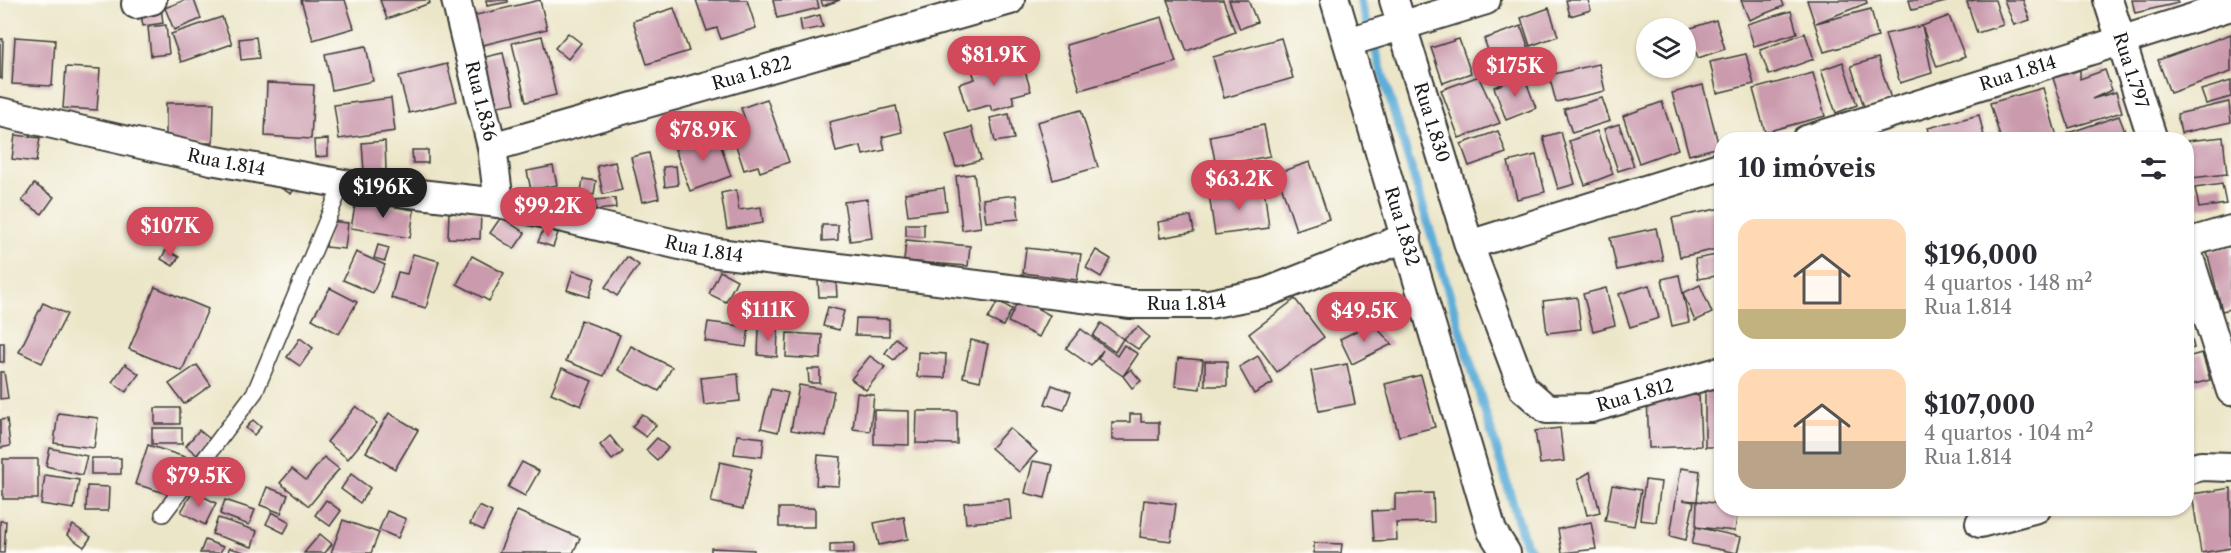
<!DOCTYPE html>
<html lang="pt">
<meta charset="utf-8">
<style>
:root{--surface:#fff;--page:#f2f2f3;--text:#2b2b33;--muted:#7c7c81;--accent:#d1495b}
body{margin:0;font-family:"Libre Caslon Text",serif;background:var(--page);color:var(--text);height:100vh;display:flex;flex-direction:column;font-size:22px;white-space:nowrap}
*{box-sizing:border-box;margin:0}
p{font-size:20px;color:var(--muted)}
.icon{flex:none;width:33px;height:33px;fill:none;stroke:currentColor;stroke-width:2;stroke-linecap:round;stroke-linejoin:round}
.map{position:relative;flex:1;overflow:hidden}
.drawer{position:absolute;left:1714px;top:132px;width:480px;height:384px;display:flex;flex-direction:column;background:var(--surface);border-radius:24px;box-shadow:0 2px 4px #0004}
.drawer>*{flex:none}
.buttons{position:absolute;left:1636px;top:18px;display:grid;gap:12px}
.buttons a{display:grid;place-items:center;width:60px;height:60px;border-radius:50%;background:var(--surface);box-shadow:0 2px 4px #0004;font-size:30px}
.price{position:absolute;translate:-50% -51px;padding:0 14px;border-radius:21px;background:var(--accent);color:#fff;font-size:20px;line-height:39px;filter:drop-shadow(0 2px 3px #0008)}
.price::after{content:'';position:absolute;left:50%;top:36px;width:18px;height:14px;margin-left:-9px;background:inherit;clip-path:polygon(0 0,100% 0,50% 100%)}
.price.on{background:#222;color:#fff}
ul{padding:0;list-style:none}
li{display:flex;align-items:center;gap:18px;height:150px;padding:0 24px}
li span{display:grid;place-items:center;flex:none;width:168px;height:120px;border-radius:18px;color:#555}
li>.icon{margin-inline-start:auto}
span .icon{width:72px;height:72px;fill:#fffc;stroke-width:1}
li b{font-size:26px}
h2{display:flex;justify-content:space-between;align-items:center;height:72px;padding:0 24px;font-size:26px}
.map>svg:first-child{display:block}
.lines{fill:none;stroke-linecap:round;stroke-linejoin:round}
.stream{stroke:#5eaed8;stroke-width:9}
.building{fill:#ca9aad}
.service-casing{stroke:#3b3a36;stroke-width:18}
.minor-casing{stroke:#3b3a36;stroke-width:32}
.service{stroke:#fff;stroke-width:15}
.minor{stroke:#fff;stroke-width:28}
.labels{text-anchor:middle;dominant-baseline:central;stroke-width:5;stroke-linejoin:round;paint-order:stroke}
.street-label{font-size:18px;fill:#1c1c1c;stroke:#fdfcf7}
</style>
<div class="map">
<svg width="2231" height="553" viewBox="0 0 2231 553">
<rect width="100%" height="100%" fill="#fdfcf7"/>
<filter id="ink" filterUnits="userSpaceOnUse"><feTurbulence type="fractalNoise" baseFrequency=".0167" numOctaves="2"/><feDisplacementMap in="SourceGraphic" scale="12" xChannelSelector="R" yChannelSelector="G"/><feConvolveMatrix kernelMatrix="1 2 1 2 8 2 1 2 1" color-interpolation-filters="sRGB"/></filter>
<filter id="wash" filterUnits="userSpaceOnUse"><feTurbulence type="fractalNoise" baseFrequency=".008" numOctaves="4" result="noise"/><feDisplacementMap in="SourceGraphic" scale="24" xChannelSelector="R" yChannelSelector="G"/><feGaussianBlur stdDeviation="1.35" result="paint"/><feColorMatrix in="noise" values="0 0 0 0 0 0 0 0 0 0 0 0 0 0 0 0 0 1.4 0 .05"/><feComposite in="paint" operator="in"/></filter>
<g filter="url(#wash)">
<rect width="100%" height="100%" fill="#ece6c9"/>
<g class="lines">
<path class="stream" d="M1360 0 1525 543 1533 553"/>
</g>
<g id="blocks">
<g class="building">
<path d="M185 0H194L201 19 174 30 165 8Z"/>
<path d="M301 0H345L354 28 313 40Z"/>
<path d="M380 0H429L430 3 387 19Z"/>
<path d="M486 0H508V2L487 6Z"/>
<path d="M540 0 547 29 479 46 472 16Z"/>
<path d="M696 0H747L756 28 721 39 717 28 707 31Z"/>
<path d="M773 0H817L819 8 777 18Z"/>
<path d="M821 0H840L823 6Z"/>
<path d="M1167 0H1223L1235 32 1187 51Z"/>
<path d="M1229 0H1248L1257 22 1240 29Z"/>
<path d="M1566 0H1588L1591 10 1570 16Z"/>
<path d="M1741 0H1782L1784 6 1749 20Z"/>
<path d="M1807 0H1866L1867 3 1816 23 1871 9 1878 37 1824 52Z"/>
<path d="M1909 0H1946V2L1912 10Z"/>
<path d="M1975 0H1995L2003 25 1977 33 1967 2Z"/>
<path d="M2004 0H2023L2030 20 2014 25Z"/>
<path d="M2132 0H2177L2178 3 2135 13Z"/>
<path d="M161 7 163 23 143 26 140 10Z"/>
<path d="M674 8 689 51 647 64 633 21Z"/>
<path d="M1549 8 1558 36 1530 46 1521 18Z"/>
<path d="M1791 11 1797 33 1754 46 1747 24Z"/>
<path d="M820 15 823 27 802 31 800 20Z"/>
<path d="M1949 16 1965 57 1937 67 1922 26Z"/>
<path d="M222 17 232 44 181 62 171 34Z"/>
<path d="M1162 17 1176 62 1080 90 1066 45Z"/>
<path d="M1716 20 1725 49 1698 58 1688 29Z"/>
<path d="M166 25 169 54 151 56 148 27Z"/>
<path d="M1521 26 1535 66 1498 78 1484 39Z"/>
<path d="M1922 26 1932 73 1900 83 1885 34Z"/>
<path d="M568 33 581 43 568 59 555 48Z"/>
<path d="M1805 33 1814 59 1769 75 1760 50Z"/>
<path d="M2231 34V72L2170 93 2158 60Z"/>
<path d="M542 36 556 95 526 102 512 43Z"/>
<path d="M15 37 55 40 52 86 12 84Z"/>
<path d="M256 37 259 58 241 60 239 39Z"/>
<path d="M1281 38 1293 78 1224 98 1213 57Z"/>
<path d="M0 39H3L2 79 0 78Z"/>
<path d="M1459 39 1471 73 1443 83 1431 48Z"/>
<path d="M366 46 373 81 332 90 325 54Z"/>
<path d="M503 53 515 103 493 107 481 58Z"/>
<path d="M1746 54 1754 84 1717 93 1710 62Z"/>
<path d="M1878 58 1891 99 1864 107 1851 66Z"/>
<path d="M1008 60 1011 72 1024 68 1031 91 1012 96 1015 104 992 111 990 105 967 111 959 84 975 79 972 71Z"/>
<path d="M1843 62 1857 105 1836 113 1821 70Z"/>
<path d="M447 64 457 101 409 113 399 76Z"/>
<path d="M1599 64 1605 91 1556 102 1549 75Z"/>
<path d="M66 67 100 69 97 110 63 108Z"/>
<path d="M2080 70V79L2105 70 2112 90 2092 99 2116 92 2122 112 2069 128 2053 78Z"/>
<path d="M1813 73 1825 116 1765 132 1753 89Z"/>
<path d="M1482 75 1480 80 1500 123 1459 138 1441 90Z"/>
<path d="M1524 76 1536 108 1506 120 1494 87Z"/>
<path d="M2231 81V97L2206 104 2201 90Z"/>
<path d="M267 83 314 85 311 139 265 136Z"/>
<path d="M1703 85 1719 147 1689 155 1672 93Z"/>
<path d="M2043 88 2058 140H2001L1990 103Z"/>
<path d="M391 98 395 131 339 139 334 105Z"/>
<path d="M1602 98 1610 121 1572 133 1564 109Z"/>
<path d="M767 99 789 162 760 172 758 166 744 170 729 124 745 119 741 108Z"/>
<path d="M1662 102 1678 149 1639 163 1623 116Z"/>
<path d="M2229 102 2231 122 2181 133 2177 114Z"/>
<path d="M166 103H214L213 143H166Z"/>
<path d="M896 106 902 132 882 137 885 150 863 155 861 146 836 152 829 122Z"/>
<path d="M1081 110 1098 167 1053 180 1037 122Z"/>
<path d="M1009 114 1014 139 995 142 990 118Z"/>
<path d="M1979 115 1985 140H1931L1928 128Z"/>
<path d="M2119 116 2126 134 2111 140H2070L2068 133Z"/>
<path d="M1619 124 1634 166 1618 171 1604 129Z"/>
<path d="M1264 125 1270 156 1216 166 1210 136Z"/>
<path d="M972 127 981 160 956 167 946 134Z"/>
<path d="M1498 131 1506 153 1469 166 1461 144Z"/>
<path d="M1597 131 1613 174 1585 185 1569 141Z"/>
<path d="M1561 132 1575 184 1558 189 1543 137Z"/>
<path d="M717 134 731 176 690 191 675 149Z"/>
<path d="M1922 134 1923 140H1893V138Z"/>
<path d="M15 135 40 138 36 162 12 159Z"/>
<path d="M2223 137 2227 174 2191 178 2187 141Z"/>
<path d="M328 139V156L315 157 314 140Z"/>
<path d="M385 141 386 170 364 172 362 143Z"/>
<path d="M412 150H428V163H413Z"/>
<path d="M649 153 659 198 642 202 631 157Z"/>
<path d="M1536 155 1545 192 1517 199 1508 162Z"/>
<path d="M615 162 622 190 603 194 597 166Z"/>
<path d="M1310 162 1329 219 1296 230 1277 173Z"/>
<path d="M553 166 557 185 531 190 527 171Z"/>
<path d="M676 166 678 185 665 187 663 167Z"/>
<path d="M287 174 299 182 291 194 279 187Z"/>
<path d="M974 174 981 227 962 230 956 176Z"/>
<path d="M583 179 596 181 594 195 581 193Z"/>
<path d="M34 184 54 197 42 214 22 201Z"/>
<path d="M2222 184 2226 204 2199 208 2195 188Z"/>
<path d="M1264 187 1269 228 1215 235 1209 194Z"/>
<path d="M944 188 947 210 908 215 905 193Z"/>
<path d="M736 190 739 210 761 207 763 223 727 229 721 193Z"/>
<path d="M1016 195 1019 219 986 222 983 199Z"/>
<path d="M615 198 616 208 596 210 595 200Z"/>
<path d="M867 199 872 238 850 241 844 202Z"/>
<path d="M356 200 414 210 410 238 351 228Z"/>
<path d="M1722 208V248L1680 257 1672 218Z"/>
<path d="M449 211 481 212 480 239 448 238Z"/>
<path d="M1191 216 1194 232 1160 238 1158 222Z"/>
<path d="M501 217 525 233 514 249 490 233Z"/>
<path d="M329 221 348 223 345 249 326 247Z"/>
<path d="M906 224H924V237L906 236Z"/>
<path d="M822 225H838V240L822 241Z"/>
<path d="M544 228 558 233 553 247 538 242Z"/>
<path d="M1656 228 1663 260 1617 270 1610 238Z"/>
<path d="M906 240 970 246 968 266 904 261Z"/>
<path d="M378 245 389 248 385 261 374 258Z"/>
<path d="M2231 246V309L2222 311 2207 252Z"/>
<path d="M1026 248 1081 254 1077 280 1023 273Z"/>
<path d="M166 250 179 257 173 266 161 259Z"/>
<path d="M1096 250 1111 259 1101 277 1086 268Z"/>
<path d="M356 252 385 265 373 293 343 280Z"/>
<path d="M413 254 439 261 426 308 391 298 398 272 407 274Z"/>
<path d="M1722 254V275L1698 279 1695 259Z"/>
<path d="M472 256 504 273 489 301 457 284Z"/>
<path d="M627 257 639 265 617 296 605 287Z"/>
<path d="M573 271 595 278 589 297 567 290Z"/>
<path d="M720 271 737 280 726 302 709 294Z"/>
<path d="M1679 275 1689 322 1672 326 1662 279Z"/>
<path d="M818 280H836L837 297H819Z"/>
<path d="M1649 285 1659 318 1630 327 1619 294Z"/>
<path d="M1700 285 1712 313 1695 321 1683 293Z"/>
<path d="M155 287 208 309 182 371 129 349Z"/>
<path d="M330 288 357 302 339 334 312 319Z"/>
<path d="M1606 288 1615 325 1593 331 1583 294Z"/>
<path d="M1577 297 1581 329 1547 333 1543 301Z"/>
<path d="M1019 299 1050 315 1039 337 1008 322Z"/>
<path d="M1295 299 1324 337 1277 372 1249 334Z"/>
<path d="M998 301 1012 309 1003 326 988 319Z"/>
<path d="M43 303 67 314 42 363 19 352Z"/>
<path d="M828 307 844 311 839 330 823 326Z"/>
<path d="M856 318 889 319V336L855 335Z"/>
<path d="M581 320 620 335 604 376 566 361Z"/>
<path d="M2187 320 2194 348 2187 350Z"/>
<path d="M708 322 749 327 746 347 705 341Z"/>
<path d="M1101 323 1123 339 1115 352 1093 336Z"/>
<path d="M1372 323 1392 344 1352 364 1340 339Z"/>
<path d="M1138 327 1149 337 1138 349 1123 339Z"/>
<path d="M759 328 778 330 777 357 758 355Z"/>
<path d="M1081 329 1117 356 1124 345 1138 354 1123 376 1131 369 1141 381 1132 388 1123 376 1098 359 1103 350 1091 366 1066 348Z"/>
<path d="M787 333 822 335 821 359 786 357Z"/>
<path d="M300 338 313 348 300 366 287 357Z"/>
<path d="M896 338 905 346 894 360 885 353Z"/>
<path d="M971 340 988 344 980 381 963 377Z"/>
<rect x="0" y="343" width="4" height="19"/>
<path d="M631 346 672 367 659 391 618 370Z"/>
<path d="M918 352 946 354 945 378 917 377Z"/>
<path d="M2202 353 2210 380 2187 386V357Z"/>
<path d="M870 356 885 367 866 390 851 379Z"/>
<path d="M1258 356 1273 383 1254 394 1239 367Z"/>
<path d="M1178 358 1203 360 1200 389 1175 386Z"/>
<rect x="1205" y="361" width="22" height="25"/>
<path d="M125 364 139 374 126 392 112 382Z"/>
<path d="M1347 364 1355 404 1319 411 1311 371Z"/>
<path d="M197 365 211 385 184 404 169 384Z"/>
<path d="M562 368 592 381 581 406 551 393Z"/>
<path d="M808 369H820V383H809Z"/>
<path d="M0 372H4L8 398 0 399Z"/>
<path d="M738 374 740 401 704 405 701 378Z"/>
<path d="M1421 375 1435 427 1399 436 1385 384Z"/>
<path d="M799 385 834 391 826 436 791 430Z"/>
<path d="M1052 385 1071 392 1064 410 1045 404Z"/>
<rect x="1705" y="385" width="17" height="62"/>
<path d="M771 389 788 393 778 432 761 428Z"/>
<path d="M857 393 874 395 870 431 853 429Z"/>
<path d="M1699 395 1701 446 1649 448 1647 397Z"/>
<path d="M356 406 377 423 348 459 327 442Z"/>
<rect x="155" y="408" width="25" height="16"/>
<path d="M874 410 909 411V445L874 444Z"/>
<path d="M917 411H957V444L916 443Z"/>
<path d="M58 413 98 418 94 448 54 443Z"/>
<path d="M389 413 418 430 395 469 366 452Z"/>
<path d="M642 414 656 425 646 437 632 427Z"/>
<path d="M1130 414H1141V422H1159V440H1112V422H1130Z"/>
<path d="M7 419 10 446 0 448V420Z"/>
<path d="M253 420 261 427 254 435 246 428Z"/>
<rect x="152" y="428" width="30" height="16"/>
<path d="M1009 428 1037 452 1019 472 991 448Z"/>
<path d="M1560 428 1564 461 1540 464 1535 431Z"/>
<path d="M199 430 210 439 197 455 186 446Z"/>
<path d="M737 435 764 438 762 457 734 454Z"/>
<path d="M610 436 623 452 612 460 600 445Z"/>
<path d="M657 438 668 448 657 460 646 450Z"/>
<path d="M148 445 188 458 175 496 135 484Z"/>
<path d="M50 448 87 456 82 475 46 466Z"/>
<path d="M818 455 841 457 839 486 816 485Z"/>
<path d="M324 457 339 469 309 506 280 483 292 469 306 480Z"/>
<rect x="91" y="458" width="30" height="16"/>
<rect x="3" y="459" width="35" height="40"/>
<path d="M1033 461 1053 465 1045 498 1025 493Z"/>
<path d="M522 462 539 471 525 496 508 487Z"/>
<path d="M720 462 752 469 743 509 711 502Z"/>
<path d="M1681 468 1700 471 1697 501 1683 500 1694 502 1686 540 1670 536Z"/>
<path d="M1590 472 1600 512 1587 515 1578 479Z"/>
<path d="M351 474 370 488 360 503 341 489Z"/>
<path d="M45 475 79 480 74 509 41 504Z"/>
<path d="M1645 480 1661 482 1656 522 1640 520Z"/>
<path d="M1612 485 1641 490 1634 526 1605 521Z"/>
<path d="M87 486 109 487 108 511H86Z"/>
<path d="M267 487 288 495 281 513 260 505Z"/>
<path d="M2231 488V548L2201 553 2192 494Z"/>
<path d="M193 491 216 503 205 525 181 512Z"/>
<path d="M1433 493 1434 522 1396 523 1397 540 1374 541 1372 511 1395 510V494Z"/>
<path d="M1009 499 1011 519 966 523 964 503Z"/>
<path d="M225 500 255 510 249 525 220 514Z"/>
<path d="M326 500 341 511 330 526 315 515Z"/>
<path d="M1144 500 1176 504 1171 541 1140 537Z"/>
<path d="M1697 501 1722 504V508H1738L1735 531 1696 527 1741 537 1737 553 1692 544 1696 527Z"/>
<path d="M479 506 492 512 483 530 470 524Z"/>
<rect x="779" y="508" width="36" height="19"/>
<path d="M387 511 406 519 398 538 379 530Z"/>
<path d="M517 511 580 538 573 553H499Z"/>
<path d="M272 512 290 522 284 533 266 524Z"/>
<path d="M904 517 908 539 879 545 874 523Z"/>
<path d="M218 518 257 531 252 547 212 534Z"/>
<path d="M343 520 379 533 371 553H331Z"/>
<path d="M0 521H6L4 553H0Z"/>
<path d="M1591 522 1596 549 1562 553 1558 529Z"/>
<path d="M73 525 91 537 84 547 67 535Z"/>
<path d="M320 534 332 544 325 553H304Z"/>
<path d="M205 540 223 547 220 553H200Z"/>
<path d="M854 543V553H830V544Z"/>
<path d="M1314 543 1342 544 1341 553H1314Z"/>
<path d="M229 548 245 552V553H228Z"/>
<path d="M711 548 754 550V553H711Z"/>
</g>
</g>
</g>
<g filter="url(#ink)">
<use href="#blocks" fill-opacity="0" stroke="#3b3a36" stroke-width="1.5"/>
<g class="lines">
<g class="service-casing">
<path id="service" d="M163 514 255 392 342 184"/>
</g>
<g class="minor-casing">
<g id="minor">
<path id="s1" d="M456 0 492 147 499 203"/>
<path id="s2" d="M1335 0 1492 531 1506 553"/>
<path id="s3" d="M1394 0 1469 245 1523 388 1547 409 1591 408 1722 371"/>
<path id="s4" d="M2108 0 2153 140"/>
<path d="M136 4 152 0"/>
<path d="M1348 42 1486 0"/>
<path id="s5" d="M0 112 211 160 366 188 499 203 710 252 1131 304H1209L1265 293 1407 237"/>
<path id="s6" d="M1806 140 2231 6"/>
<path id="s7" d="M492 147 1010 0"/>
<path d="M2187 243 2231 230"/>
<path d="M1469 245 1722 166"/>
<path d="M2187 251 2231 391"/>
<path d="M2187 470 2201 466 2231 467"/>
<path d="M1980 523 2037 508"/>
</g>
</g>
<use href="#service" class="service"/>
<use href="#minor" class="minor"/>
</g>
</g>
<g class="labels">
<g class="street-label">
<text stroke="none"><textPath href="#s4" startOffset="74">Rua 1.797</textPath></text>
<text stroke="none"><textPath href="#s7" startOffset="270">Rua 1.822</textPath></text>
<text stroke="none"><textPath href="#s6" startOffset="222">Rua 1.814</textPath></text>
<text stroke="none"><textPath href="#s1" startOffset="104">Rua 1.836</textPath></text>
<text stroke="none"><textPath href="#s3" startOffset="128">Rua 1.830</textPath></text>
<text stroke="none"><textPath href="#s5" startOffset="232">Rua 1.814</textPath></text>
<text stroke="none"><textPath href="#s2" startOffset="236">Rua 1.832</textPath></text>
<text stroke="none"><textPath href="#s5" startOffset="718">Rua 1.814</textPath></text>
<text stroke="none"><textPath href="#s5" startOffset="1204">Rua 1.814</textPath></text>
<text stroke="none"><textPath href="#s3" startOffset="531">Rua 1.812</textPath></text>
</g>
</g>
</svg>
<div class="buttons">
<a><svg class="icon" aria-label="layers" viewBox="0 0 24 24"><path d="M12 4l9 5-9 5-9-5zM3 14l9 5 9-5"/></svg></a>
</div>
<b class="price" style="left:994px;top:87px">$81.9K</b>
<b class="price" style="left:1515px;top:98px">$175K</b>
<b class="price" style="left:703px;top:162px">$78.9K</b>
<b class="price" style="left:1239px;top:211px">$63.2K</b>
<b class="price on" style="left:383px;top:219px">$196K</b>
<b class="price" style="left:548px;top:238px">$99.2K</b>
<b class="price" style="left:170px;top:258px">$107K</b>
<b class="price" style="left:768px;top:342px">$111K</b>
<b class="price" style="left:1364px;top:343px">$49.5K</b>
<b class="price" style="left:199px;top:508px">$79.5K</b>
<section class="drawer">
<h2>10 imóveis<svg class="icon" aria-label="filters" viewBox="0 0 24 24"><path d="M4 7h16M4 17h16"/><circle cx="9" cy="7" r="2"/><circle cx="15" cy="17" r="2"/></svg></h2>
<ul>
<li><span style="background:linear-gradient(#ffd9b3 75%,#c2b280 0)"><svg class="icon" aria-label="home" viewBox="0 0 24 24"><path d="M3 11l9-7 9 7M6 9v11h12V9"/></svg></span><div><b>$196,000</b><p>4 quartos · 148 m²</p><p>Rua 1.814</p></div></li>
<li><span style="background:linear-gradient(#ffd9b3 60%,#b9a48a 0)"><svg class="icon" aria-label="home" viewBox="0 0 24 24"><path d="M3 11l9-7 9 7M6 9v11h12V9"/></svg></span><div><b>$107,000</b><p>4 quartos · 104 m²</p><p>Rua 1.814</p></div></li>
</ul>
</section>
</div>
